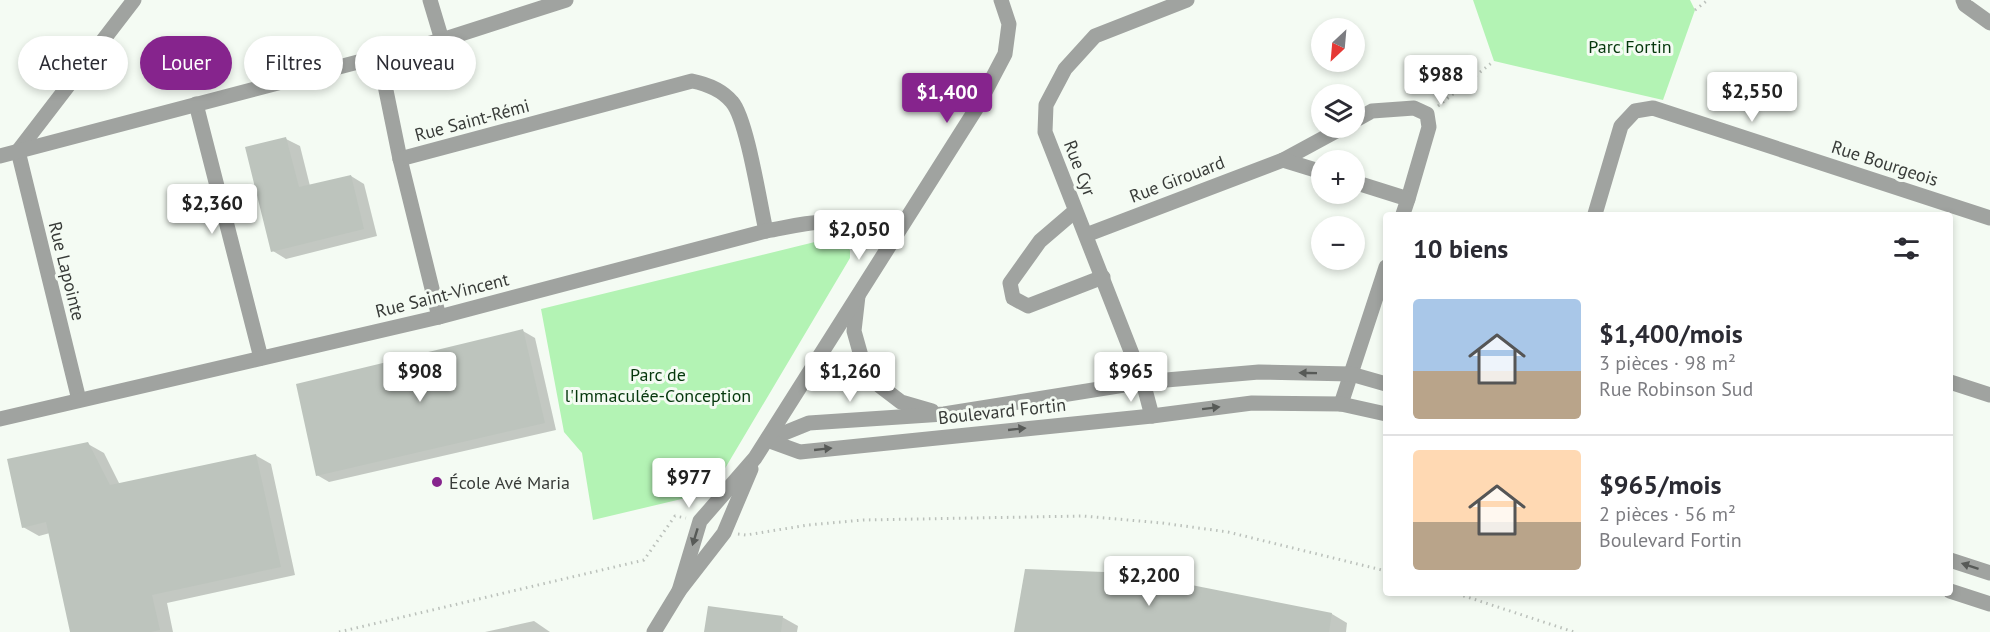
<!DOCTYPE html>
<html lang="fr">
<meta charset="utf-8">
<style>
:root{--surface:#fff;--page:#f7f7f7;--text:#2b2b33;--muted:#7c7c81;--line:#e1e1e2;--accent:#86248d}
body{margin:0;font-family:"PT Sans",sans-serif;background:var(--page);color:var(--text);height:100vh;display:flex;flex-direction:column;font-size:22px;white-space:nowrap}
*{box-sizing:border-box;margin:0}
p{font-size:20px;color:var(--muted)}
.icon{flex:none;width:33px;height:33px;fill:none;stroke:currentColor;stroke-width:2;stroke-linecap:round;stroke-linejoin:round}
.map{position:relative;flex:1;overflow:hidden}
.panel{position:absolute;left:1383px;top:212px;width:570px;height:384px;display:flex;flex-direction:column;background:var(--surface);border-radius:6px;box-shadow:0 3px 9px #0003}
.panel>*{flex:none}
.hud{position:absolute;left:18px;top:36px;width:570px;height:54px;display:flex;gap:12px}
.needle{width:39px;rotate:206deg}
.fabs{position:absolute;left:1311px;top:18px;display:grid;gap:12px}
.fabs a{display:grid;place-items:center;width:54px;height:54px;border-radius:50%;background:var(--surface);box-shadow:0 3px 9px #0003;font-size:30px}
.price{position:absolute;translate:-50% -51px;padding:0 14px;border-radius:6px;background:#fff;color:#222;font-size:20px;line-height:39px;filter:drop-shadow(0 2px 3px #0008)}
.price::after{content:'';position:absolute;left:50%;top:36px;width:18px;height:14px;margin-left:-9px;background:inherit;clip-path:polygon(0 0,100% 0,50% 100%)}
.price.active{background:var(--accent);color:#fff}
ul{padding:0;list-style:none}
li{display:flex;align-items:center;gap:18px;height:150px;padding:0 30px}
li+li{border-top:2px solid var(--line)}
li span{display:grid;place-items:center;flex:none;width:168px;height:120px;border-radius:6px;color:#555}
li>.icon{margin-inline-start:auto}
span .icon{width:72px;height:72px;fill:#fffc;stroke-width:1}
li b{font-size:26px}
h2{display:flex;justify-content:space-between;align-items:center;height:72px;padding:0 30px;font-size:26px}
.pill{padding:0 21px;border-radius:27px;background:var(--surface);box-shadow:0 3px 9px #0003;font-size:21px;line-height:54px}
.pill.active{background:var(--accent);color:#fff}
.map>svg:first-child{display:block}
.green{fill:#b3f3b4}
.shadow{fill:#0003}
.building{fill:#bdc4bd}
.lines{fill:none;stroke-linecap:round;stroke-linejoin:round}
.path{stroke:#bbc1bb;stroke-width:3;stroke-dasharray:1.5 4.5;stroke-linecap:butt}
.minor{stroke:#a0a3a0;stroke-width:15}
.tertiary{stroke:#a0a3a0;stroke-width:15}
.oneway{fill:#575a57}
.poi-dot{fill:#86248d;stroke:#f4fbf3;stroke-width:2}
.labels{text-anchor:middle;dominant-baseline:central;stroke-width:6;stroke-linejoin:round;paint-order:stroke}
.park-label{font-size:18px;fill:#05370c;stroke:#f4fbf3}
.street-label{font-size:18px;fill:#383b38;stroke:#f4fbf3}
.poi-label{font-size:18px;fill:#383b38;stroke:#f4fbf3;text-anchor:start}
</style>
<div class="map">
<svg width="1990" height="632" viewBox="0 0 1990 632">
<rect width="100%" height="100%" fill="#f4fbf3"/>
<g class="green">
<path d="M1473 0H1690L1695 10 1663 100 1494 61Z"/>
<path d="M827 239C838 240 843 242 850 250V258L711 492 593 520 582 453 564 432 541 309Z"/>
</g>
<g class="shadow">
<path d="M286 139 300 146 310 186 351 176 364 184 377 236 286 259 273 251Z"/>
<path d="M523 331 535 338 556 430 329 482 317 475Z"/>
<path d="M88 444 104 453 120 485 255 455 271 464 295 575 167 603 173 632H72L50 533 39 536 23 527Z"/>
<path d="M1130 575 1332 614 1347 623 1346 632H1016Z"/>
<path d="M782 617 798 626 797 632H706Z"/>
<path d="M534 621 550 632H485Z"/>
</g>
<g class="building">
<path d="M286 137 299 187 351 175 364 229 271 252 245 147Z"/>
<path d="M523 329 545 423 316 476 296 384Z"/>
<path d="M88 442 110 485 256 454 281 567 152 595 160 630 151 632H70L46 522 22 528 7 459Z"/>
<path d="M1025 569 1131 573 1332 613 1329 632H1014Z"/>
<path d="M708 606 783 616 781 632H704Z"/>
</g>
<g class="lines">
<g class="path">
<path d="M1695 10 1708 0"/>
<path d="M1438 106 1494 61"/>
<path d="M738 534 746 535 808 525 863 520 1083 516 1162 523 1228 532 1386 571"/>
<path d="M1452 592 1574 632"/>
<path d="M339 632 644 560 675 516 686 518"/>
</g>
<g class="minor">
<path d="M430 0 442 40"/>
<path d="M1963 0 1965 5 1990 23"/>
<path d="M379 56 400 159 439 317"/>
<path d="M196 104 261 358"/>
<path d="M1354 121 1372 111 1414 108 1427 114 1429 127 1408 199"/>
<path d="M400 159 692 81C707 84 722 90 732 102 747 119 760 205 766 231"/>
<path d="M1283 160 1342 128"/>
<path d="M1354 182 1408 199 1403 214"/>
<path d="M1075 211 1040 241 1010 283 1013 298 1028 306 1103 277"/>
<path d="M1595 214 1621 126 1635 111 1653 108 1990 218"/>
<path d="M1086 235 1283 160 1322 172"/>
<path d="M858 296 854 331 863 363 880 386 901 402 932 411"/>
<path d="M1950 382 1990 395"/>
<path d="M79 400 18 151 134 0"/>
<path d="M1341 404 1386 267"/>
<path d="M1152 416 1143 382 1045 132 1046 105 1065 69 1095 36 1187 0"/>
<path d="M0 419 439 317 766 231C796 226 831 215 860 228 870 232 880 238 889 244"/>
<path d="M767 440 809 423 944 414 1143 382 1259 372 1351 374 1386 384"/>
<path d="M767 440 800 452 1152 416 1252 403 1341 404 1386 414"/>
<path d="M1950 560 1990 573"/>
<path d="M1950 591 1990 604"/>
</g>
<g class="tertiary">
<path d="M0 156 442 40 566 0"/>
<path d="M679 591 700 521 755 458 976 109 1005 54 1009 24 1001 0"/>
<path d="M654 632 679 591 724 533 751 469"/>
</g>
</g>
<defs><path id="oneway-solid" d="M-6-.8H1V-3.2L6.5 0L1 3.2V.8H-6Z" transform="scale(1.5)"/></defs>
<g class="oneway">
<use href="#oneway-solid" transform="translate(1308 373) rotate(-179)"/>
<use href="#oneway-solid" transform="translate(1211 408) rotate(-7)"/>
<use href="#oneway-solid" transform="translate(1017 429) rotate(-6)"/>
<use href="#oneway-solid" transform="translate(823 449) rotate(-6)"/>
<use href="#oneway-solid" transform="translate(695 537) rotate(107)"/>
<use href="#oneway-solid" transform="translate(1970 566) rotate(-162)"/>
</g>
<circle class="poi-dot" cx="437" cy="482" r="6"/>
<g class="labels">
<g class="park-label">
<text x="1630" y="46">Parc Fortin</text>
<text x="658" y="374">Parc de<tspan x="658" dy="21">l'Immaculée-Conception</tspan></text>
</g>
<g class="street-label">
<text transform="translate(472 120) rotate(-15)">Rue Saint-Rémi</text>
<text transform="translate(1885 163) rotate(18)">Rue Bourgeois</text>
<text transform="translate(1080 168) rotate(69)">Rue Cyr</text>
<text transform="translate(1177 179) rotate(-21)">Rue Girouard</text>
<text transform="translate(67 271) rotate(76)">Rue Lapointe</text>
<text transform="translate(442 295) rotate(-14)">Rue Saint-Vincent</text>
<text transform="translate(1002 411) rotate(-6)">Boulevard Fortin</text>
</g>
<g class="poi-label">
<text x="449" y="482">École Avé Maria</text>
</g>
</g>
</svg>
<div class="fabs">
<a><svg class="needle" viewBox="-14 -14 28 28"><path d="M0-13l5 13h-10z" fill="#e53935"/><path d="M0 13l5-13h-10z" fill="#7c7c81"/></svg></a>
<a><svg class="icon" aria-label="layers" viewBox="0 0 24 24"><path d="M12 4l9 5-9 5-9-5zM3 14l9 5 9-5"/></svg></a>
<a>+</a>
<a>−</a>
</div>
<b class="price" style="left:1441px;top:106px">$988</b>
<b class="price" style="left:1752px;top:123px">$2,550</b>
<b class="price active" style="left:947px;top:124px">$1,400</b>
<b class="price" style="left:212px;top:235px">$2,360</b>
<b class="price" style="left:859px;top:261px">$2,050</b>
<b class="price" style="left:420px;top:403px">$908</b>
<b class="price" style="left:850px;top:403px">$1,260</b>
<b class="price" style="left:1131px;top:403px">$965</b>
<b class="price" style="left:689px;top:509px">$977</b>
<b class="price" style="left:1149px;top:607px">$2,200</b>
<div class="hud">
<a class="pill">Acheter</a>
<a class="pill active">Louer</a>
<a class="pill">Filtres</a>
<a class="pill">Nouveau</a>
</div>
<section class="panel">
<h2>10 biens<svg class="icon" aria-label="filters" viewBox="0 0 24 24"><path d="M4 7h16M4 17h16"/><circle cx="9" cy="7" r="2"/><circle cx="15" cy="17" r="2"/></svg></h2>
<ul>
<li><span style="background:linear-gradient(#a9c7e8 60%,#b9a48a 0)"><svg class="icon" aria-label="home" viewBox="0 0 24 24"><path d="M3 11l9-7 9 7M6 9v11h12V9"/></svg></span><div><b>$1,400/mois</b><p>3 pièces · 98 m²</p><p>Rue Robinson Sud</p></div></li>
<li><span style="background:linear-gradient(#ffd9b3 60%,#b9a48a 0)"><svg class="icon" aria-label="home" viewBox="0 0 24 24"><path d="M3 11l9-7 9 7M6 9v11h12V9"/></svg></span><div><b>$965/mois</b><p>2 pièces · 56 m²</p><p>Boulevard Fortin</p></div></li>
</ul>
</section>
</div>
